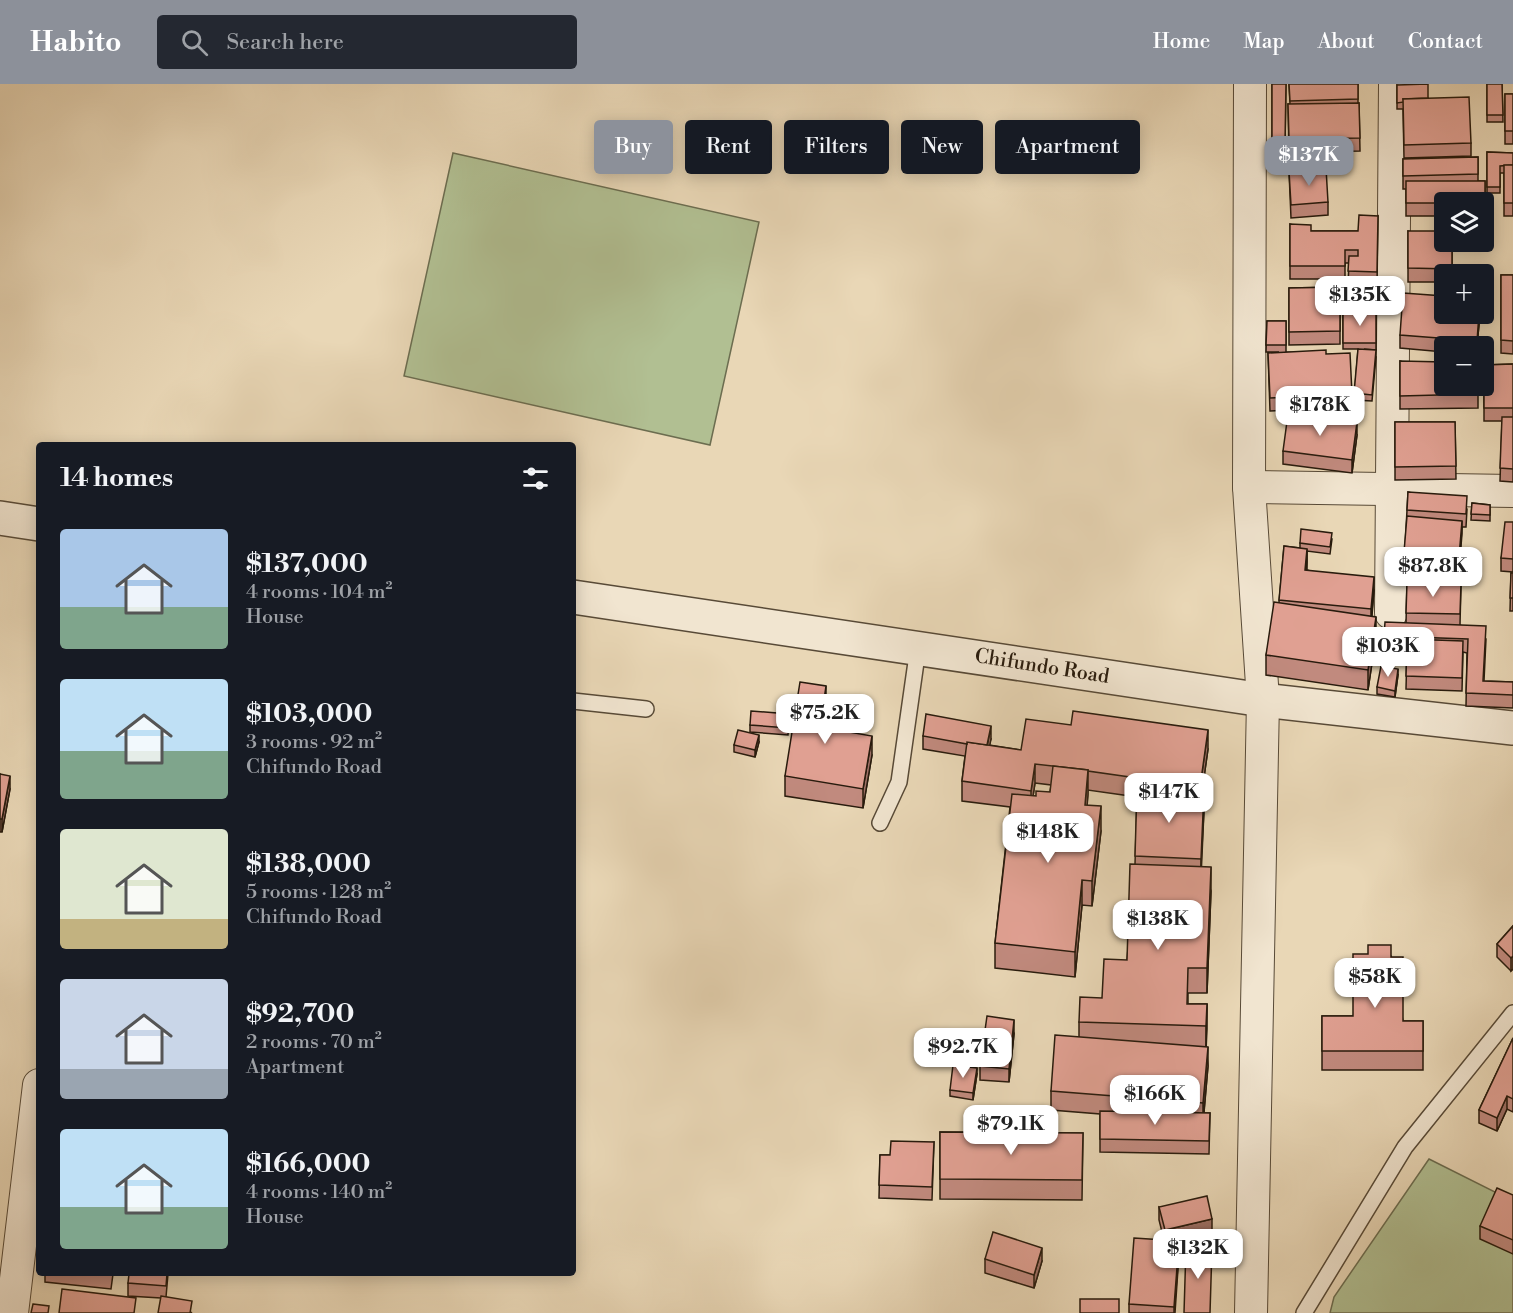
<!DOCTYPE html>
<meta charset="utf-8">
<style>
:root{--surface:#171b24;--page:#242831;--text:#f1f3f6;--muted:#9ea1a6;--accent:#8c9099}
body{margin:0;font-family:"Libre Bodoni",serif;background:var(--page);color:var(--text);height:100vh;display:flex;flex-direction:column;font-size:22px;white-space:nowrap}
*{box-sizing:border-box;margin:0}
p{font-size:20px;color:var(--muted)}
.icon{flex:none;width:33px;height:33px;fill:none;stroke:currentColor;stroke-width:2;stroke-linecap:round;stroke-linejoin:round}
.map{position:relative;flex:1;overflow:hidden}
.sheet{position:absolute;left:36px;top:358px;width:540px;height:834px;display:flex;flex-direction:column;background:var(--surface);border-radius:6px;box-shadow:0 3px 15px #0003}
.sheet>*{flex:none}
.banner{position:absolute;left:594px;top:36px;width:570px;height:54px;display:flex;gap:12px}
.fabs{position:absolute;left:1434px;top:108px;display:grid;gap:12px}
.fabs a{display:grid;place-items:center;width:60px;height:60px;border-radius:6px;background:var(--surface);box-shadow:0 3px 15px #0003;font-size:30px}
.price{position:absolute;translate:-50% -51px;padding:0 14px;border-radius:12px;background:#fff;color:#222;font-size:20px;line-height:39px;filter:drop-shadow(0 2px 3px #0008)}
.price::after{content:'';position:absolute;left:50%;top:36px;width:18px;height:14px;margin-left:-9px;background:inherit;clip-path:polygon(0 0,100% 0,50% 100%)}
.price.current{background:var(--accent);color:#fff}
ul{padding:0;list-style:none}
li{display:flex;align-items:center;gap:18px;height:150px;padding:0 24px}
li span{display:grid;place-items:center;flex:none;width:168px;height:120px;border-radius:6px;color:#555}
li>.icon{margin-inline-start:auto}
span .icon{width:72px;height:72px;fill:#fffc;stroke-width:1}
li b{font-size:26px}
h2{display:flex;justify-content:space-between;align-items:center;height:72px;padding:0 24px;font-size:26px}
.pill{padding:0 21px;border-radius:6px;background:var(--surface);box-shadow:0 3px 15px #0003;font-size:21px;line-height:54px}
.pill.current{background:var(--accent);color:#fff}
header{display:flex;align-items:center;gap:36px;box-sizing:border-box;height:84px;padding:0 30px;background:var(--accent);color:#fff}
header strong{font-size:28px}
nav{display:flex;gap:33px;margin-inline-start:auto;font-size:21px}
.search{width:420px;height:54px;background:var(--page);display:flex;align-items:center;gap:15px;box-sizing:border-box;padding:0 21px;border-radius:6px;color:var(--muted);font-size:22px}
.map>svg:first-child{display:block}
.green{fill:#b1bf92;stroke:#6c6d50;stroke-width:1.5}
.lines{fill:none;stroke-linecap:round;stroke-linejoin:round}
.service-casing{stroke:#584a37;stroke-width:18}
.minor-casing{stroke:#584a37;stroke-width:34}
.tertiary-casing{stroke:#584a37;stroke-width:36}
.service{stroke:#f1e5d0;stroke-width:15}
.minor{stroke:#f1e5d0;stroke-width:32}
.tertiary{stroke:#f1e5d0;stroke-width:33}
.wall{fill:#c18a7e;stroke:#281b0d;stroke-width:1.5;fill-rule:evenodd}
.shaded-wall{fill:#9d7066;stroke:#281b0d;stroke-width:1.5}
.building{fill:#e0a092;stroke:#281b0d;stroke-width:1.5}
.labels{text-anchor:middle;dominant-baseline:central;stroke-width:4.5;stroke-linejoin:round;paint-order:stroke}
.street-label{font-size:20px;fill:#281b0d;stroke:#f1e5d0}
</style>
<header>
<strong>Habito</strong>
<div class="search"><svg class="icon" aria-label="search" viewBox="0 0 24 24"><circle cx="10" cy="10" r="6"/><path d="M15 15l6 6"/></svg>Search here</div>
<nav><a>Home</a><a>Map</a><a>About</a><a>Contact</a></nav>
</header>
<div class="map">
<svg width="1513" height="1229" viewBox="0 0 1513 1229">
<rect width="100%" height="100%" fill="#e9d7b6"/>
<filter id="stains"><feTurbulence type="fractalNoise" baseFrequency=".00333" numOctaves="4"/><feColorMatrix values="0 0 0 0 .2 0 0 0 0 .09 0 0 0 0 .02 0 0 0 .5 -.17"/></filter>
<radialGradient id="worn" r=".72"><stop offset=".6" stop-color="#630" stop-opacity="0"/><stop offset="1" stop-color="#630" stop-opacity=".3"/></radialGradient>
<g class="green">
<path d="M453 69 759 138 710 361 404 292Z"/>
<path d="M1429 1075 1513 1117V1229H1330L1334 1213Z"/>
</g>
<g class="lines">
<g class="service-casing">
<g id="service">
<path d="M573 617 646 625"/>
<path d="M880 739 899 698 918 564"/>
<path d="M1304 1229 1405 1063 1513 929"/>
</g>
</g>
<g class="minor-casing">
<g id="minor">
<path d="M1250 0 1249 403 1263 616 1251 1229"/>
<path d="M1249 403 1513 407"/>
<path d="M1391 529 1395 0"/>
<path d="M12 1229 39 1001"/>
</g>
</g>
<g class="tertiary-casing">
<g id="tertiary">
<path d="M0 434 39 440"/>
<path d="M573 513 1263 616 1513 644"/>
</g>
</g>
<use href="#service" class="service"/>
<use href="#minor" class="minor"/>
<use href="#tertiary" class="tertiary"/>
</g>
<g class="wall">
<path d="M1272 0H1286L1285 65H1272Z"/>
<path d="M1289 0H1358V19H1359L1360 67 1289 68 1288 20H1290Z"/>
<path d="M1487 0H1502L1503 38H1487Z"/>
<path d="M1397 1 1428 14 1471 59V72L1404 74 1403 25H1397Z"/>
<rect x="1505" y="10" width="8" height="50"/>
<path d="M1487 68 1513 69V132H1504V89H1500V109H1487Z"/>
<path d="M1478 73V97H1485V132H1484V118H1444V132H1406V105H1403V75Z"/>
<path d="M1289 87 1328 118V131L1291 134Z"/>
<path d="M1378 132 1377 201 1348 200 1349 179H1345V195H1290V140L1311 147H1358Z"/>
<path d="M1408 147 1452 158V190H1444V198H1408Z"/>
<path d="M1501 191H1513V270L1501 269Z"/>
<path d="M1340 203V260L1289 261V204Z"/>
<path d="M1343 228H1376V266L1364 265 1376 273 1372 317 1354 316 1358 265H1343Z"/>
<path d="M1480 230 1477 262H1444V268L1400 264V251Z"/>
<path d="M1267 237H1286V268L1326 270 1352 310V323L1270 327 1268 269 1279 268H1266Z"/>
<path d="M1400 277 1478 302V324L1400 325Z"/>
<path d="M1513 280V398L1500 397 1502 337H1484V281Z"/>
<path d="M1395 338H1455L1456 395 1395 396Z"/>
<path d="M1357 351 1352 389 1283 380V367Z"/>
<path d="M1408 408 1467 425 1466 443H1462L1459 486 1404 481Z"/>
<path d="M1472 419 1490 421V437L1471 436Z"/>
<path d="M1513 438V488L1501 487V474Z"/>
<path d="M1332 455 1330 470 1307 467V486L1374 506 1372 532 1376 552 1368 606 1266 591V571L1279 518 1284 462 1300 464V459Z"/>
<path d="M1511 489H1513V527H1510Z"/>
<path d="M1407 498 1461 500 1460 541 1486 555 1484 597 1513 598V624L1466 622 1467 569 1463 568 1462 607 1406 605 1407 566 1384 565V552L1406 539Z"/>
<path d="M1398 591 1395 613 1377 610V603Z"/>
<path d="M826 622 823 644 872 671 863 724 785 712V692Z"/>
<path d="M789 636 788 651 750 648V641Z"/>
<path d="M923 652 991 655 989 661 1021 666 1208 665 1202 707 1204 726 1201 782 1211 807 1207 909H1188V920H1207L1206 963 1208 982 1204 1029H1210L1209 1070 1100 1068V1030L1051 1026V1007L1079 953V938L1102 914 1127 876 1135 780 1137 713 1088 706 1087 721 1101 747 1092 822 1082 821 1075 893 995 884V859L1010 723 962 717V697L965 672 923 665ZM1035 699 1051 701 1050 708 1036 712H1033Z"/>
<path d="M759 658 755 673 734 668V661Z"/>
<path d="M0 690 10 705 2 748H0Z"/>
<path d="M1513 842V885L1511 887 1497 873V860Z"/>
<path d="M1391 873 1403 937H1423V986H1322V932H1353Z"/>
<path d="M1014 950 1009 998 980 996V982Z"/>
<path d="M1513 954V1028L1507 1025 1497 1047 1479 1039V1026Z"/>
<path d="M977 990 973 1016 950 1012V1006Z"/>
<path d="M940 1048 1083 1049 1082 1116 940 1115Z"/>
<path d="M934 1058 932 1116 879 1114 880 1071H890Z"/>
<path d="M1513 1111V1170L1480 1155V1142Z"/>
<path d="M1159 1123 1212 1148 1176 1157 1179 1170 1175 1229H1129V1220L1164 1156 1159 1136Z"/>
<path d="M985 1175 1042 1177 1034 1204 985 1189Z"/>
<path d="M45 1190H113L111 1205 45 1198Z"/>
<path d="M168 1190 166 1213 192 1229 161 1214 128 1212V1199Z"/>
</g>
<g class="shaded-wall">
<path d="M1479 230H1480L1477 262V257Z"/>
<path d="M1357 338V351L1352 389V376Z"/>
<path d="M1462 437V450L1459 486V473Z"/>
<path d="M1307 465V478L1305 499V486Z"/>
<path d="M1374 493V506L1371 538V525Z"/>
<path d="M1376 533V552L1368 606V586Z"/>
<path d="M1398 585V591L1395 613V607Z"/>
<path d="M826 602V622L820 663V643Z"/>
<path d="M991 642V655L987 676V663Z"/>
<path d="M1208 646V665L1200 722V703Z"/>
<path d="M759 651V658L755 673V666Z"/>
<path d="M872 652V671L863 724V705Z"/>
<path d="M1035 680V699L1031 726V707Z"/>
<path d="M1088 686V711L1085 746V721Z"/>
<path d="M10 692V705L2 748V735Z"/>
<path d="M1204 707V726L1201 794V775Z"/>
<path d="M1101 722V747L1092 822V797Z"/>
<path d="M1211 783V807L1207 909V884Z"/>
<path d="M1082 796V821L1075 893V868Z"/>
<path d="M1513 872V885L1511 887V874Z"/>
<path d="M1207 920V945L1206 967V942Z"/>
<path d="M1014 936V950L1009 998V985Z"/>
<path d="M1208 963V982L1203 1038V1019Z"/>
<path d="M977 984V990L973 1016V1009Z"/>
<path d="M1507 1012V1025L1497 1047V1034Z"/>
<path d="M1212 1135V1148L1165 1159V1146Z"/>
<path d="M1179 1157V1170L1174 1229V1223Z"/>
<path d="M1042 1164V1177L1034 1204V1191Z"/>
</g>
<g class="building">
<path d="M1272 0H1286L1285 59 1272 58Z"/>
<path d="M1289 0H1358V15L1290 17Z"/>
<path d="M1428 0V14L1403 15 1404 18 1397 19V1Z"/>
<path d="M1487 0H1502L1503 31H1487Z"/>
<rect x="1505" y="10" width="8" height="37"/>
<path d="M1469 13 1471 59 1404 61 1403 15Z"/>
<path d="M1359 19 1360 54 1289 55 1288 20Z"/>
<path d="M1487 68 1513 69V81L1500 82V103H1487Z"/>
<path d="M1478 73V90L1403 92V75Z"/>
<rect x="1504" y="81" width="9" height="38"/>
<path d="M1326 84 1328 118 1291 121 1289 87Z"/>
<rect x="1406" y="97" width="79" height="22"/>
<path d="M1359 131 1378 132 1377 188 1348 187 1349 172H1358V166H1345V182H1290V140L1311 141V147H1358Z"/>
<path d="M1408 147H1444V158H1452V185L1408 184Z"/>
<path d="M1501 191H1513V257L1501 256Z"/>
<path d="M1340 203V247L1289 248V204Z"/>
<path d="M1403 209 1444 212V230H1479L1477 257 1400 251Z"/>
<rect x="1343" y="228" width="33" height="31"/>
<path d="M1267 237H1286V261H1266Z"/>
<path d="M1358 265 1376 266 1372 311 1354 309Z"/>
<path d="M1326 266V270L1350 269 1352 310 1270 314 1268 269Z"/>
<path d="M1400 277 1444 278V302H1478V310L1400 312Z"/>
<path d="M1513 280V324H1484V281Z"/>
<path d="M1288 330 1357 338 1352 376 1283 367Z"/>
<path d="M1502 333H1513V385L1500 384Z"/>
<path d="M1395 338H1455L1456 382 1395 383Z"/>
<path d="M1408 408 1467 412 1466 430 1407 426Z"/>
<path d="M1472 419 1490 421V431L1471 430Z"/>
<path d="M1407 432 1462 437 1459 473 1404 468Z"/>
<path d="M1505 438H1513V475L1501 474Z"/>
<path d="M1301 445 1332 449 1330 463 1300 459Z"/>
<path d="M1284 462 1307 465 1305 486 1374 493 1371 525 1279 516Z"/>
<path d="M1511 489H1513V514H1510Z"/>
<path d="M1407 498 1461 500 1460 530 1406 529Z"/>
<path d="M1274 518 1376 533 1368 586 1266 571Z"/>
<path d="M1385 538 1486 542 1483 597 1513 598V611L1466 609 1468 555 1384 552Z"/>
<path d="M1407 555 1463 557 1462 594 1406 592Z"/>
<path d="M1381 582 1398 585 1395 607 1377 603Z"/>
<path d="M800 598 826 602 820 643 872 652 863 705 785 692Z"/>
<path d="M751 627 789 630 788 644 750 641Z"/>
<path d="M1073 627 1208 646 1200 703 1088 687V686L1035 680 1031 707 962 697 967 658 1021 666 1026 635 1071 641Z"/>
<path d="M926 630 991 642 987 661 967 658V660L923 652Z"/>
<path d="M738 646 759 651 755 666 734 661Z"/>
<path d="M1053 682 1088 686 1085 721 1101 722 1092 797 1082 796 1075 868 995 859 1012 710 1036 712V707L1050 708Z"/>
<path d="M0 690 10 692 2 735H0Z"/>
<path d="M1137 705 1204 707 1201 775 1135 772Z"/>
<path d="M1130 780 1211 783 1207 884H1188L1187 920H1207L1206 942 1079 938 1080 913 1102 914 1104 875 1127 876Z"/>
<path d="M1513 842V872L1511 874 1497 860Z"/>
<path d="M1368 861H1391V873H1403V937H1423V967H1322V932H1353V870H1368Z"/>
<path d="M987 932 1014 936 1009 985 980 982Z"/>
<path d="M1055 951 1208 963 1203 1019 1051 1007Z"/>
<path d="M1513 954V1015L1507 1012 1497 1034 1479 1026Z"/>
<path d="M953 981 977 984 973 1009 950 1006Z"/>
<path d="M1100 1027 1210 1029 1209 1057 1100 1055Z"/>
<path d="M940 1048 1083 1049 1082 1096 940 1095Z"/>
<path d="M891 1057 934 1058 932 1103 879 1101 880 1071H890Z"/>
<path d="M1497 1104 1513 1111V1156L1480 1142Z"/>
<path d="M1207 1112 1212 1135 1165 1146 1159 1123Z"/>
<path d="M993 1148 1042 1164 1034 1191 985 1175Z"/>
<path d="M1134 1154 1179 1157 1174 1223 1129 1220Z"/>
<path d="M1186 1163 1212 1164 1210 1229H1184Z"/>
<path d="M92 1190H111V1191Z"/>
<path d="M129 1190H167L166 1202 128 1199Z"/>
<path d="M62 1205 136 1214 134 1229H59Z"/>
<path d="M161 1212 192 1217 190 1229H158Z"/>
<rect x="1080" y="1215" width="39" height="14"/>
<path d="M33 1220 49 1222 48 1229H31Z"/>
</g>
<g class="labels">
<g class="street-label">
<text transform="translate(1042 583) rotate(9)">Chifundo Road</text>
</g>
</g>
<rect width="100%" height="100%" filter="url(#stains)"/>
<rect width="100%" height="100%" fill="url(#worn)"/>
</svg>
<div class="fabs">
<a><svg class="icon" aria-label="layers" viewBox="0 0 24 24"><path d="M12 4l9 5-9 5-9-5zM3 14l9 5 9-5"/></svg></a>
<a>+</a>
<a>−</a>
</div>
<b class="price current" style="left:1309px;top:103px">$137K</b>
<b class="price" style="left:1360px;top:243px">$135K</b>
<b class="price" style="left:1320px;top:353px">$178K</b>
<b class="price" style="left:1433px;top:514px">$87.8K</b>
<b class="price" style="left:1388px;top:594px">$103K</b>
<b class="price" style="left:825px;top:661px">$75.2K</b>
<b class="price" style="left:1169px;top:740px">$147K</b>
<b class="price" style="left:1048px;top:780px">$148K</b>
<b class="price" style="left:1158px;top:867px">$138K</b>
<b class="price" style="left:1375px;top:925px">$58K</b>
<b class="price" style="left:963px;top:995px">$92.7K</b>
<b class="price" style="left:1155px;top:1042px">$166K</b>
<b class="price" style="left:1011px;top:1072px">$79.1K</b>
<b class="price" style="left:1198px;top:1196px">$132K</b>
<div class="banner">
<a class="pill current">Buy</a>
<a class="pill">Rent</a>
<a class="pill">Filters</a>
<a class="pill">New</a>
<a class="pill">Apartment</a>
</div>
<section class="sheet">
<h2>14 homes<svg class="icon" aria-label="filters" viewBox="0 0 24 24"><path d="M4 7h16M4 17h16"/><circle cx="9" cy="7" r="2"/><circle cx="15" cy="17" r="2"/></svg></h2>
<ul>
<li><span style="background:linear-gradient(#a9c7e8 65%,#7fa58c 0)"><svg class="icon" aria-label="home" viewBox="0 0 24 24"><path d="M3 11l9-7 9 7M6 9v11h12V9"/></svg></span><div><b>$137,000</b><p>4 rooms · 104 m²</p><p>House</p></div></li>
<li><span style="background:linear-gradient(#bfe0f5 60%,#7fa58c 0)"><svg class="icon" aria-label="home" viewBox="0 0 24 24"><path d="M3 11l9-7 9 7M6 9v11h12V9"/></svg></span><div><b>$103,000</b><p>3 rooms · 92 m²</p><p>Chifundo Road</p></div></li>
<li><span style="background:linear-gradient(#dfe7d0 75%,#c2b280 0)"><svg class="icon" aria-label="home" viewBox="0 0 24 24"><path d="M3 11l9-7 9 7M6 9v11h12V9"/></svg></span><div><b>$138,000</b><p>5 rooms · 128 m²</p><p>Chifundo Road</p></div></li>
<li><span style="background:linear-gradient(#c9d6e8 75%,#9aa5b1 0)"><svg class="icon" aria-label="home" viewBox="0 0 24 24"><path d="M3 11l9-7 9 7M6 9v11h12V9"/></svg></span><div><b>$92,700</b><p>2 rooms · 70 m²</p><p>Apartment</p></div></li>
<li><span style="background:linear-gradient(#bfe0f5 65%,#7fa58c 0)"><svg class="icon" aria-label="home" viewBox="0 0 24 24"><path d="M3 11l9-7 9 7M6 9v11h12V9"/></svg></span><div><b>$166,000</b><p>4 rooms · 140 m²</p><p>House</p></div></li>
</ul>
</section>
</div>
